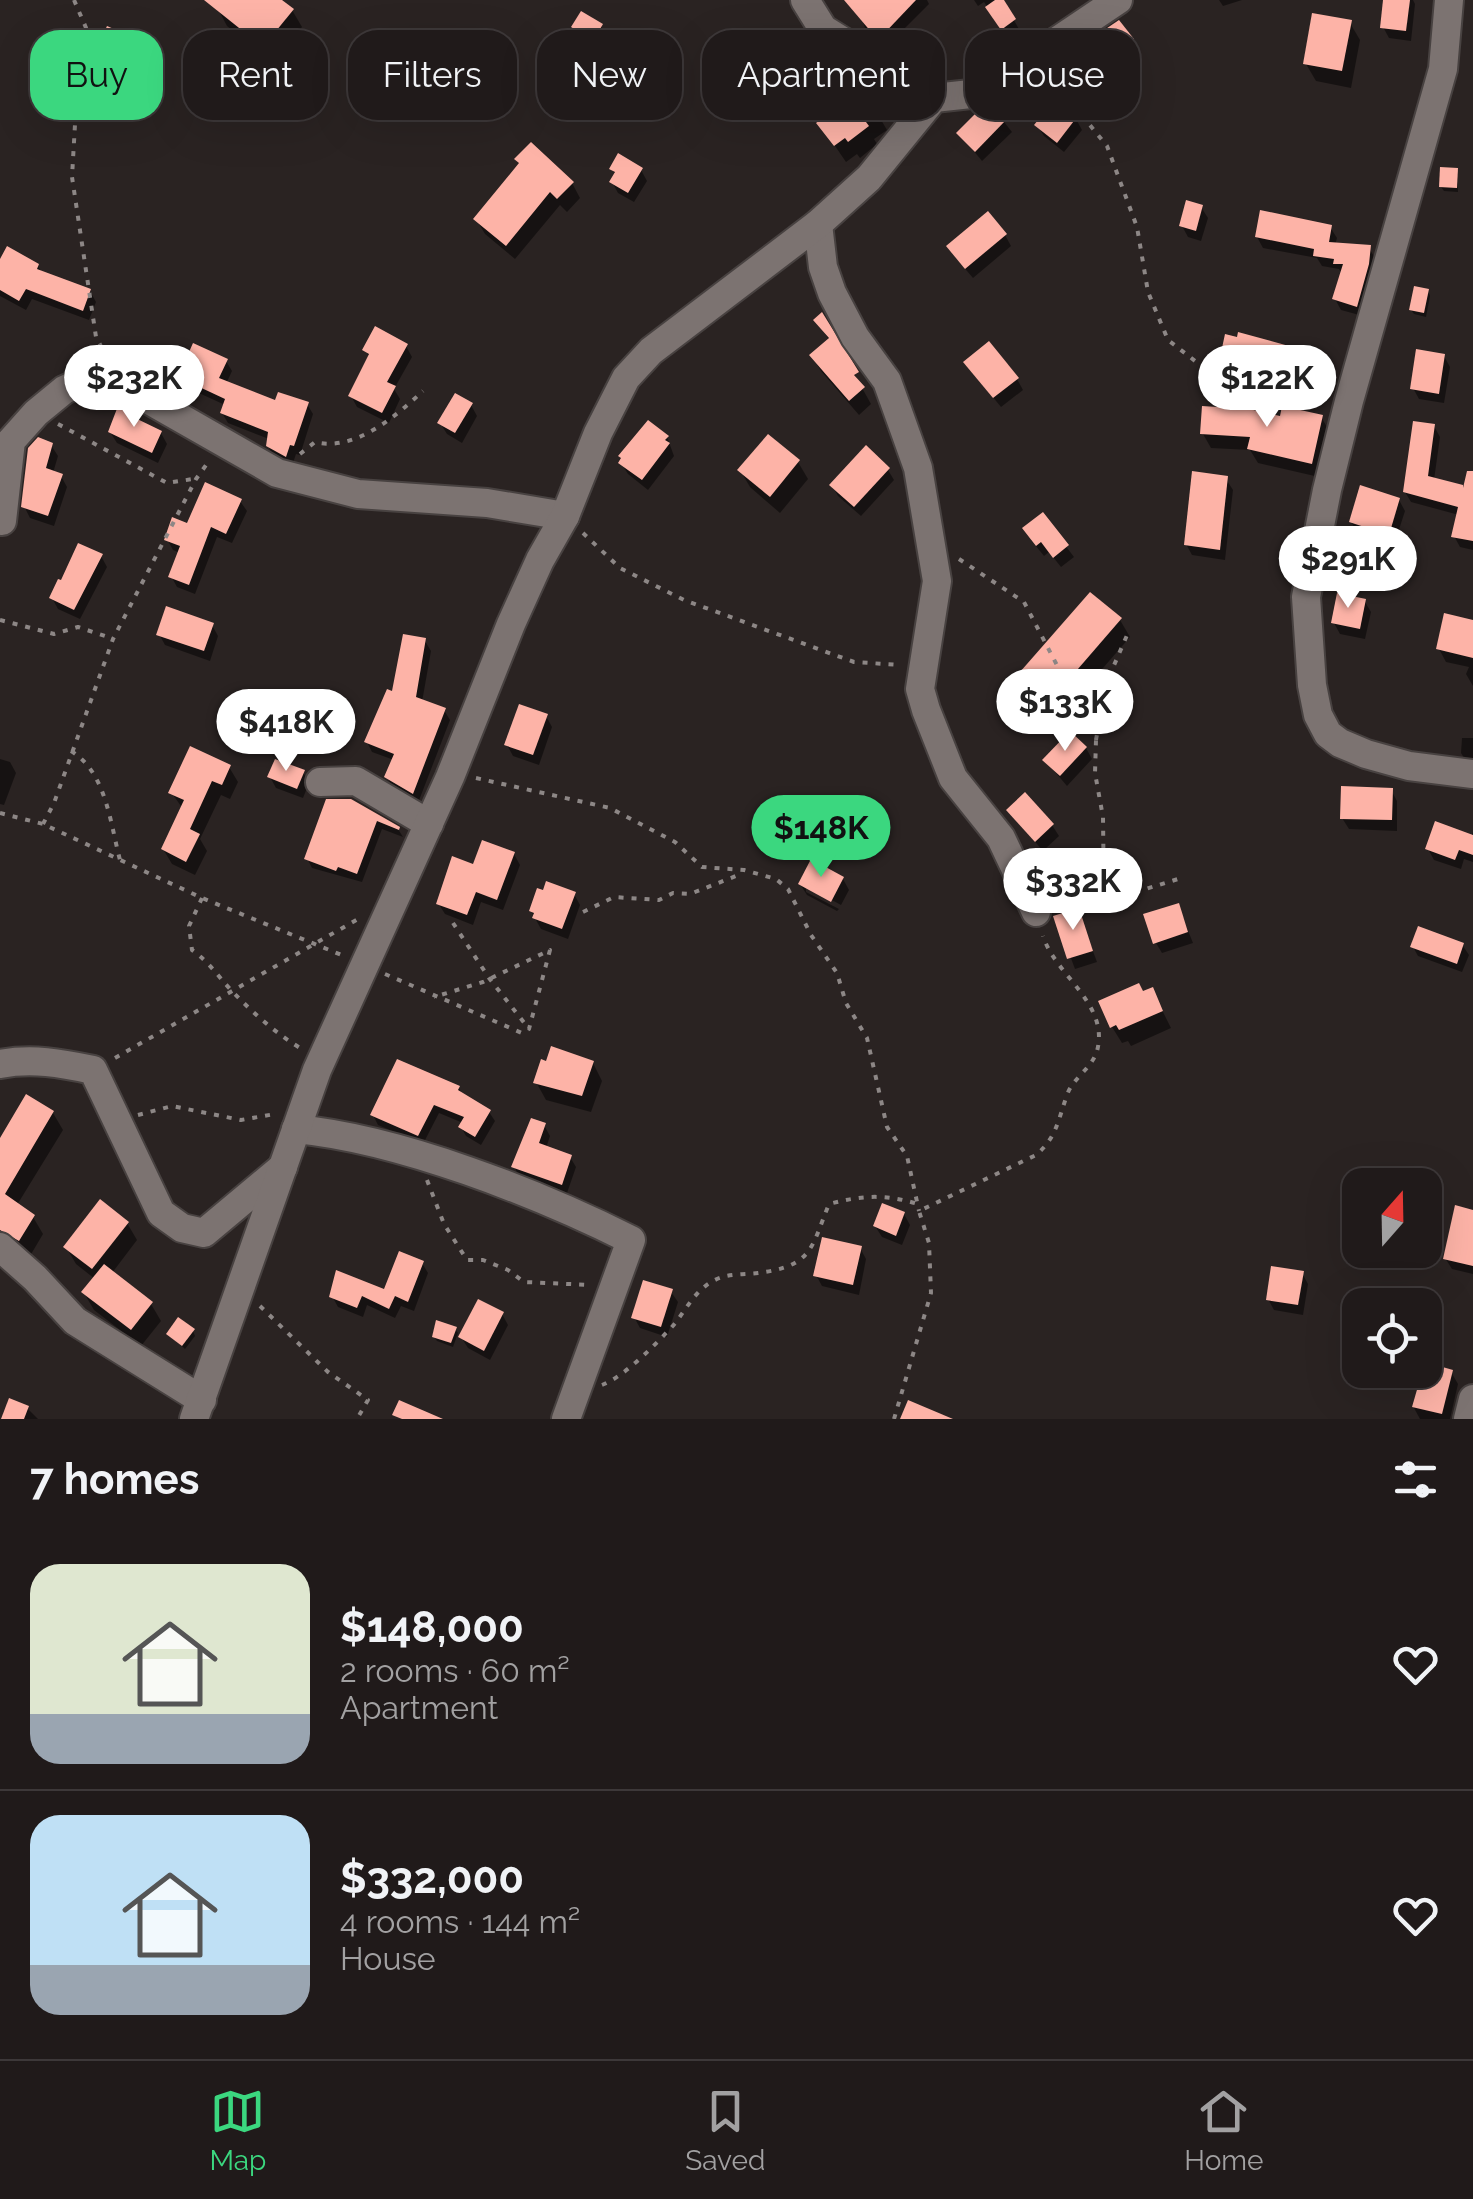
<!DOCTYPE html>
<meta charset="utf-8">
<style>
:root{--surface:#201a1a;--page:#2d2727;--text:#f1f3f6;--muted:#a2a1a2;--line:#3d3839;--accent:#3bd77f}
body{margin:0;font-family:Raleway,sans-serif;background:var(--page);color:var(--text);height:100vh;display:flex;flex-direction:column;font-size:38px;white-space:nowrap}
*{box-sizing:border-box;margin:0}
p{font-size:32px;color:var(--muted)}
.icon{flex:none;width:55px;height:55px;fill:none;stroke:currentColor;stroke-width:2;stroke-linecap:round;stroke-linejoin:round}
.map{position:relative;height:1419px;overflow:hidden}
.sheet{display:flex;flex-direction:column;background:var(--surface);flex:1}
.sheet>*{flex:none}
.guide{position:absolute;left:30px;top:30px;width:1415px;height:90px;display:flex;gap:20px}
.needle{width:65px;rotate:20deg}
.fabs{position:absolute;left:1342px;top:1168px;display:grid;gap:20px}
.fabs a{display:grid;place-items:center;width:100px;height:100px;border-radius:20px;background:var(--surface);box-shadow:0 10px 40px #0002,0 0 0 2px var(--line);font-size:50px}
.price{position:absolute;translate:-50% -85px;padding:0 22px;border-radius:35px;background:#fff;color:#222;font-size:32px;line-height:65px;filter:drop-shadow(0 2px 5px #0008)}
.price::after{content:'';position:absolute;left:50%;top:60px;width:30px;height:22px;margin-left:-15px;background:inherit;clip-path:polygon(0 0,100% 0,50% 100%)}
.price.current{background:var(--accent);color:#111}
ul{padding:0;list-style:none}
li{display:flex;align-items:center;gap:30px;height:250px;padding:0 30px}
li+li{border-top:2px solid var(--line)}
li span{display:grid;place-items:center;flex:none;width:280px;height:200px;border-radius:30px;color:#555}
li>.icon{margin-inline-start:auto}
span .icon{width:120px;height:120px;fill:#fffc;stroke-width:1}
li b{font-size:42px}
h2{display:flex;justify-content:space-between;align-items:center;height:120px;padding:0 30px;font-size:42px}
.chip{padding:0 35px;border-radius:30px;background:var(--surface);box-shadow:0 10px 40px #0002,0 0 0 2px var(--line);font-size:35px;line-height:90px}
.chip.current{background:var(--accent);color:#111}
.dock{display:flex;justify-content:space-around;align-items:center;height:140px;border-top:2px solid var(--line);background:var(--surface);font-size:28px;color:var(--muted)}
.dock a{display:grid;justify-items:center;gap:5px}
.dock .current{color:var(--accent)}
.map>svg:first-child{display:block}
.shadow{fill:#0007}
.building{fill:#fdb3a7}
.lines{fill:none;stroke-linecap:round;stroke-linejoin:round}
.minor-casing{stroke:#484241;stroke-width:32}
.path{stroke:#8d8786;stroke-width:4;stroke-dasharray:5 8;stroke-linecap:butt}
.minor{stroke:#7c7371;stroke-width:28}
</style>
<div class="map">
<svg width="1473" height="1419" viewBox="0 0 1473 1419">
<rect width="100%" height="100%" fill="#2a2322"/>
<g class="shadow">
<path d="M224 0H278L292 10 302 27 273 63 227 26 218 9Z"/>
<path d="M856 0H927L929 4 885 48 865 28Z"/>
<path d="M974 0H1002L1019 29 1008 37 984 2 978 6Z"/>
<path d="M1219 0H1242L1223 6Z"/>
<path d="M1386 0H1413L1415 4 1411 41 1389 38 1383 27Z"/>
<path d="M1350 23 1360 40 1351 88 1316 81 1306 64Z"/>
<path d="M1119 24 1138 52 1107 76 1091 57Z"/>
<path d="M601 26 608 37 599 50 580 38 574 27Z"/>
<path d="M153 49 163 66 139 110 107 95 97 78 105 61 98 50Z"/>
<path d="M993 108 1012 132 982 161 959 133Z"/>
<path d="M877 113 887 130 874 139 877 144 860 158 857 154 846 162 820 124Z"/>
<path d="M1076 119 1082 130 1064 152 1044 136 1037 125Z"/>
<path d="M612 169 641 170 647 181 634 202 618 193 612 182 616 176Z"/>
<path d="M1457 170 1458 192 1444 191 1441 187Z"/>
<path d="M572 183 580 198 567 212 560 205 515 259 485 234 476 219Z"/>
<path d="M1201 207 1208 218 1201 241 1188 237 1182 226Z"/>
<path d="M1330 227 1337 238 1335 245 1369 248 1375 258 1363 316 1341 310 1335 299 1342 274 1339 269 1322 266 1317 258 1263 248 1257 237Z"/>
<path d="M1005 235 1011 246 973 278 955 257Z"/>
<path d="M0 264 38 266 42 273 90 291 96 302 89 320 32 299 26 310 0 296Z"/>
<path d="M1428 291 1430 296 1426 317 1414 314 1411 310Z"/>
<path d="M822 316 871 404 859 415 821 371 812 356 830 341 816 321Z"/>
<path d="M406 346 412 357 394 389 400 399 389 423 357 407 351 396 370 358 365 350Z"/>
<path d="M1305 353 1312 364 1304 393 1254 380 1253 384 1238 381 1235 375 1228 373 1221 362Z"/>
<path d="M1444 356 1450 367 1444 403 1419 399 1413 388Z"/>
<path d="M226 361 232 371 226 384 277 404H307L313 414 300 455 296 454 292 466 274 457 268 446 269 439 228 423 222 413 225 405 186 387 180 377Z"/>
<path d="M973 373 1017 379 1023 390 1001 407Z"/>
<path d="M471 405 477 416 462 443 447 434 440 423Z"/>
<path d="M131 414 134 420 161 433 167 444 158 463 117 443 110 432Z"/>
<path d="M1321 417 1330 432 1319 477 1258 463 1250 450 1211 448 1203 434 1282 419Z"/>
<path d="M1434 426 1440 437 1434 480 1473 494V550L1460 547 1454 536 1459 515 1411 502 1405 492Z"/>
<path d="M667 437 674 456 648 490 628 474 621 463Z"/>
<path d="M768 437 798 462 808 479 780 513 750 487 740 470Z"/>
<path d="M51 445 58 456 53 473 61 476 67 487 54 526 30 518 24 506Z"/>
<path d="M888 470 894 480 861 516 838 496 832 485Z"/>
<path d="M1226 479 1233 490 1225 560 1192 555 1186 544Z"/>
<path d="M1399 500 1405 511 1394 545 1408 549 1414 560 1409 579 1375 569 1369 558 1375 538 1358 533 1351 522Z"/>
<path d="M240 501 247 511 232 543 217 537 195 594 177 587 171 576 180 553 173 550 167 539Z"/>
<path d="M1042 515 1074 557 1061 567 1049 552 1044 556 1031 540Z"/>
<path d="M101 556 107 567 80 619 58 609 52 598Z"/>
<path d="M1365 602 1371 612 1365 639 1340 634 1334 623Z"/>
<path d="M1120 620 1130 637 1063 714 1033 690 1023 673Z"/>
<path d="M212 625 218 636 210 661 165 645 159 634Z"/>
<path d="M1473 625V686L1466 674 1469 667 1446 662 1439 649Z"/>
<path d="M425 641 431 651 422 702 444 710 450 720 418 803 393 788 387 777 394 760 372 752 367 742Z"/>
<path d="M546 716 552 727 539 765 513 756 507 745Z"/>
<path d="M1462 738H1473V767L1469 766 1461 753Z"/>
<path d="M1086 748 1092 759 1067 786 1045 760Z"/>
<path d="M0 759 10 762 16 773 4 805 0 804Z"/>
<path d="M229 767 238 782 230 799 221 795 200 839 207 851 195 875 172 864 163 849 183 809 171 792Z"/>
<path d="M303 772 309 783 303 798 276 788 270 777Z"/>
<path d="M1391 790 1397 801V831L1349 829 1342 818Z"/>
<path d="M328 802 398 829 403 837 382 829 362 882 312 868 307 858Z"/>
<path d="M1009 811 1052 825 1059 836 1043 851Z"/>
<path d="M1473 832V862L1464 859 1461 869 1434 860 1428 849 1471 837Z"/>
<path d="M514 854 520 865 503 910 481 902 473 925 445 914 438 903 475 867Z"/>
<path d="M843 879 849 890 841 905 806 886V892L839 909 837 911 807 895 800 884Z"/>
<path d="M574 894 580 905 568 939 541 929 531 911Z"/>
<path d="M1178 906 1193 943 1162 953 1156 943Z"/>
<path d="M1078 911 1097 962 1075 969 1056 918Z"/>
<path d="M1420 929 1463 946 1469 955 1462 972 1418 956 1413 947Z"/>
<path d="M1152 990 1171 1028 1131 1046 1128 1041 1122 1043 1112 1027 1143 994Z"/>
<path d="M593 1063 602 1081 591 1112 546 1100 536 1082Z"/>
<path d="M459 1088 463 1096 489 1112 495 1121 481 1145 466 1136 461 1127 463 1123 439 1113 423 1144 378 1125 373 1115Z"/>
<path d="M53 1113 63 1130 17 1205 33 1217 43 1234 30 1256 0 1236V1141Z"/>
<path d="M544 1125 550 1136 546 1148 570 1157 576 1167 567 1193 520 1177 514 1167Z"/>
<path d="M1473 1212V1274L1452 1269 1445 1258Z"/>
<path d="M904 1214 910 1225 902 1245 882 1237 875 1226Z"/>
<path d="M127 1223 137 1240 112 1273 151 1304 161 1321 141 1346 94 1310 84 1293 95 1279 76 1264 66 1247Z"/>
<path d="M860 1248 866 1259 859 1295 822 1286 816 1275Z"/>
<path d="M1383 1250H1414V1262L1389 1260Z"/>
<path d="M422 1263 428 1273 414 1311 401 1306 395 1318 367 1305 363 1317 338 1307 332 1296 386 1292Z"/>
<path d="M1302 1273 1308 1284 1303 1315 1274 1310 1268 1299Z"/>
<path d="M671 1292 678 1302 667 1337 640 1328 634 1317Z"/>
<path d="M502 1314 508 1325 490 1360 468 1348 461 1337Z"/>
<path d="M455 1329 458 1333 453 1347 437 1341 434 1337Z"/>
<path d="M193 1331 195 1336 185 1349 169 1334Z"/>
<path d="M1424 1370 1451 1372 1458 1384 1450 1419H1420L1414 1408Z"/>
<path d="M27 1408 38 1419H4Z"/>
</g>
<g class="building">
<path d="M204 0H282L294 9 263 47Z"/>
<path d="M844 0H916L878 40Z"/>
<path d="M995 0H1004L1016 19 1001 30 985 7Z"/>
<path d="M1383 0H1410L1406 31 1380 28Z"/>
<path d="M581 11 603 24 593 41 571 27Z"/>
<path d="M1312 13 1352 20 1342 71 1303 64Z"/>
<path d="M1119 20 1134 39 1099 67 1082 45Z"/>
<path d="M107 26 155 47 129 94 94 78 105 54 96 50Z"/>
<path d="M861 89 879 112 866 122 869 126 848 142 845 138 834 146 816 123 827 115 823 111 845 94 848 99Z"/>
<path d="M1055 99 1077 117 1057 143 1034 125Z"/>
<path d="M993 105 1007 119 975 152 956 133 978 111Z"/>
<path d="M531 142 574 182 557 199 550 192 506 246 473 219 519 163 514 159Z"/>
<path d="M618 153 643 168 628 193 609 182 615 172 609 169Z"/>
<path d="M1440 167 1458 168 1457 188 1439 187Z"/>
<path d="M1186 200 1203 205 1196 231 1179 226Z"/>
<path d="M1260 210 1332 225 1329 242 1371 245 1369 264 1357 307 1332 299 1343 264H1333L1334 259 1313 256 1314 249 1255 237Z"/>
<path d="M988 211 1007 234 965 269 946 246Z"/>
<path d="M7 246 39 264 37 269 91 289 83 311 26 289 19 301 0 290V259Z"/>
<path d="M1414 286 1429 289 1424 313 1409 310Z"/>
<path d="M822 312 859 372 854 375 865 387 849 401 809 355 829 338 813 320Z"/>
<path d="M375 326 408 344 387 382 396 386 382 413 348 396 369 354 362 350Z"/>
<path d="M1238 332 1307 351 1298 384 1248 370 1247 374 1229 370 1231 365 1219 362 1225 334 1237 337Z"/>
<path d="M989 341 1019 378 993 398 963 362Z"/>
<path d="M193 343 228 359 219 378 275 400 278 392 309 402 294 446 290 445 286 457 266 446 268 432 220 413 225 399 178 377Z"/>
<path d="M1416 349 1445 354 1439 394 1410 389Z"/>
<path d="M455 393 473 403 455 433 437 423Z"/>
<path d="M118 406 132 412 131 416 162 431 152 453 108 432Z"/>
<path d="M1202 406 1249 409 1280 416 1282 406 1323 415 1312 464 1247 449 1250 437 1200 434Z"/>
<path d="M648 420 669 436 665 440 670 443 642 480 618 463 621 458 618 456Z"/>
<path d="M1413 421 1435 424 1428 476 1463 485V488L1467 471H1473V541L1451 537 1458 507 1403 492Z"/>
<path d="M768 434 800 460 770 497 737 470Z"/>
<path d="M38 437 53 443 46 468 63 474 48 516 21 507 28 448Z"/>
<path d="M866 445 890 468 854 507 829 485Z"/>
<path d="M1192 471 1228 476 1220 550 1184 545Z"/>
<path d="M205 482 242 499 226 534 211 527 189 585 168 577 180 546 164 540 172 517 187 523Z"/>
<path d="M1360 485 1400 498 1389 535 1349 522Z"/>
<path d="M1043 512 1069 545 1053 558 1041 542 1036 546 1022 528Z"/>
<path d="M1373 536 1410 547 1403 569 1366 558Z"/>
<path d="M78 543 103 554 74 610 49 598 58 579 61 580Z"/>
<path d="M1090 592 1122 618 1052 699 1020 672Z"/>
<path d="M1337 593 1366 599 1360 629 1331 623Z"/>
<path d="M166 606 214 623 204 651 156 635Z"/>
<path d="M1444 613 1473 620V658L1436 649Z"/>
<path d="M403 634 426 638 416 697 446 708 413 794 384 777 394 754 364 742 387 689 392 691Z"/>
<path d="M519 704 548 714 533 755 504 745Z"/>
<path d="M1070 731 1087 747 1060 776 1042 760Z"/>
<path d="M190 746 231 765 222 785 212 781 190 829 200 834 186 862 161 849 184 800 168 793Z"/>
<path d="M275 759 305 770 297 789 267 777Z"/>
<path d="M1341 786 1393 788 1392 820 1340 819Z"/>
<path d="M1025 792 1054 824 1035 842 1006 810Z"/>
<path d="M326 799H351L400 827 399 830 377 821 357 874 338 867 336 871 304 859Z"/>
<path d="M1435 821 1473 835V855L1459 850 1455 860 1425 849Z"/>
<path d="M482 840 515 852 497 900 476 892 467 915 436 904 452 856 473 864Z"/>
<path d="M811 859 844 877 831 902 798 884Z"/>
<path d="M546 881 576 892 562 929 532 918 534 913 529 911 537 888 543 890Z"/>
<path d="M1179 903 1188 932 1153 944 1143 914Z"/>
<path d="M1079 908 1093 951 1067 959 1053 916Z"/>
<path d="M1418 926 1464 943 1457 964 1410 947Z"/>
<path d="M1139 983 1143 991 1153 987 1163 1011 1119 1030 1116 1025 1110 1028 1098 1001Z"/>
<path d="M551 1046 594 1061 582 1096 533 1083 541 1059 546 1061Z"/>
<path d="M397 1059 460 1086 458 1090 491 1110 475 1137 458 1127 464 1117 434 1105 418 1136 370 1115Z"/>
<path d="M26 1094 54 1111 5 1194 35 1215 19 1241 0 1230V1138Z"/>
<path d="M531 1118 546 1123 539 1143 572 1155 562 1185 511 1167Z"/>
<path d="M100 1199 129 1222 92 1269 63 1247Z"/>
<path d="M882 1203 905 1212 896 1236 873 1226Z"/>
<path d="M1455 1205 1473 1210V1266L1443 1259Z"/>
<path d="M822 1237 862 1246 853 1285 813 1276Z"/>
<path d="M399 1251 424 1261 408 1302 395 1296 389 1309 362 1296 357 1308 329 1297 336 1270 384 1289Z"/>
<path d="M104 1264 153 1302 131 1330 81 1292Z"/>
<path d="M1271 1266 1304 1271 1298 1305 1266 1300Z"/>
<path d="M643 1280 673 1289 661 1327 631 1318Z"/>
<path d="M478 1299 504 1312 484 1351 458 1337Z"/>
<path d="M178 1317 195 1329 182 1346 166 1334Z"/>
<path d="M436 1320 457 1327 451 1343 432 1337Z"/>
<path d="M1425 1362 1453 1370 1442 1414 1412 1407Z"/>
<path d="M9 1398 29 1406 24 1419H1Z"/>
<path d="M399 1400 443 1419H402L392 1415Z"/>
<path d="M908 1400 953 1419H900Z"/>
</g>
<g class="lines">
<g class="minor-casing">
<g id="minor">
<path d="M805 0 823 29 934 98"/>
<path d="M1449 0 1443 69 1349 401 1327 490 1306 597 1312 685 1318 715 1328 734 1340 743 1366 754 1409 766 1473 774"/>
<path d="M818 224 823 267 832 293 855 337 887 381 918 468 937 581 920 689 926 710 953 778 1001 838 1036 912"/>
<path d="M2 521 11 441 36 413 64 390 90 378 108 382 151 401 277 473 358 494 487 503 565 516"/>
<path d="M320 782 356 781 429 824"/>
<path d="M0 1064C32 1058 61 1063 93 1070L161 1213 182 1228 204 1233 283 1167"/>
<path d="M296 1129C400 1139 537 1193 631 1240L566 1419"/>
<path d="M0 1247 35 1278 75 1321 202 1400"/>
<path d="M194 1419 317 1070 450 777 511 624 540 560 565 516 598 433 626 378 651 351 818 224 869 178 934 98 980 93 1118 0"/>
<path d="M1468 1419 1473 1399"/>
</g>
</g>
<g class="path">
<path d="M74 0 90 37 76 107 72 177 96 337 106 356"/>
<path d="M1049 75 1107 146 1137 227 1148 292 1168 340 1226 385"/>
<path d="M58 424 167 483 193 479"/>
<path d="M300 454 315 442C355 452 396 416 423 391"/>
<path d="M583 533 620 568 684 600 854 662 901 665"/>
<path d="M959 559 1024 602 1096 740 1095 773 1103 817 1104 902 1178 879"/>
<path d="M0 620 54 634 78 627 111 638"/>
<path d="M1096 740 1105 686 1128 633"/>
<path d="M71 751C106 772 110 822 120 860"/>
<path d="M476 778 610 808 675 842 702 867 744 870 776 879 788 889 811 935 837 973 846 1003 867 1038 887 1127 907 1156 919 1211"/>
<path d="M0 813 43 824 202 898 344 956"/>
<path d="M43 824 54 803 113 639 196 479 209 461"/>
<path d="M202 898 189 926 192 950C209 962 217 975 231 990 252 1012 274 1032 300 1048"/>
<path d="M1058 901 1074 896 1104 902"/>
<path d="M583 912 614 897 659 900 673 893 690 894 736 876 737 870"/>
<path d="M453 923 489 978 529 1029"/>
<path d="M385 974 522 1033 529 1029 550 950 483 982 434 997"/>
<path d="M115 1058 358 919"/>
<path d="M138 1115 172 1106 241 1120 275 1114"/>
<path d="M427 1180 444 1224 467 1260H483L508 1270 524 1282 591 1285"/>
<path d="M260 1306 328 1372 368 1400 357 1419"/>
<path d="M602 1385C623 1377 651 1349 667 1332 684 1316 691 1293 713 1281 727 1273 743 1275 758 1273 813 1266 811 1248 829 1204 863 1195 885 1194 918 1204"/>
<path d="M894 1419 931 1293 929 1243 919 1211 1036 1155C1057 1137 1058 1120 1067 1095 1072 1079 1092 1068 1097 1051 1110 1004 1055 975 1043 936"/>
</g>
<use href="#minor" class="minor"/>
</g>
</svg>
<div class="fabs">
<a><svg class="needle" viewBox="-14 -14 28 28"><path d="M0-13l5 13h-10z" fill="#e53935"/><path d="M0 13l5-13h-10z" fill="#a2a1a2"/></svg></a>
<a><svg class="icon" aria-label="locate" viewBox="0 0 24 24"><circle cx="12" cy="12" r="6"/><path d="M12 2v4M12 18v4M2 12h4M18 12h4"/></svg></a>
</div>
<b class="price" style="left:134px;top:430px">$232K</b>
<b class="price" style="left:1267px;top:430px">$122K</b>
<b class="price" style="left:1348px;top:611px">$291K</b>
<b class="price" style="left:1065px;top:754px">$133K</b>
<b class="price" style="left:286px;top:774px">$418K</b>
<b class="price current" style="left:821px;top:880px">$148K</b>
<b class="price" style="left:1073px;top:933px">$332K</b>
<div class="guide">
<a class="chip current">Buy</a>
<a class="chip">Rent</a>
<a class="chip">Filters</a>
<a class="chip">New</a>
<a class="chip">Apartment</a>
<a class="chip">House</a>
</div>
</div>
<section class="sheet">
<h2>7 homes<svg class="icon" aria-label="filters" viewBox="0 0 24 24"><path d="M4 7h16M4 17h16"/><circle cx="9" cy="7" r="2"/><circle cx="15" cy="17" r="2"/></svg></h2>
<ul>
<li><span style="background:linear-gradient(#dfe7d0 75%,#9aa5b1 0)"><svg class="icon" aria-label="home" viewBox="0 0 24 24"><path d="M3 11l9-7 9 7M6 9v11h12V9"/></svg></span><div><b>$148,000</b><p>2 rooms · 60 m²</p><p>Apartment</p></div><svg class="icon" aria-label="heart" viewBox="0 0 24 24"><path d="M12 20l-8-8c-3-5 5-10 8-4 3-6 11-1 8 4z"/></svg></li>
<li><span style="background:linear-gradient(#bfe0f5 75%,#9aa5b1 0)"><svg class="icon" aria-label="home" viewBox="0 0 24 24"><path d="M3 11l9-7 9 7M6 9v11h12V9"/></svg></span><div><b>$332,000</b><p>4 rooms · 144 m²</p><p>House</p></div><svg class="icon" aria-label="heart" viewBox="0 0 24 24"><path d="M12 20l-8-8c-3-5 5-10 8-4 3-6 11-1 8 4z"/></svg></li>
</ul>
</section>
<nav class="dock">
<a class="current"><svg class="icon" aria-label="map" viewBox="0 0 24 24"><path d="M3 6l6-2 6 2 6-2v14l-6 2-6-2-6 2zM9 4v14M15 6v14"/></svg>Map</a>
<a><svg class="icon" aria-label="saved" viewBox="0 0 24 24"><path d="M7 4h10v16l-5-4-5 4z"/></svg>Saved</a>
<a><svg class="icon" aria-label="home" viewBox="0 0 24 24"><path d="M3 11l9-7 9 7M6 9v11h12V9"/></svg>Home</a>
</nav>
